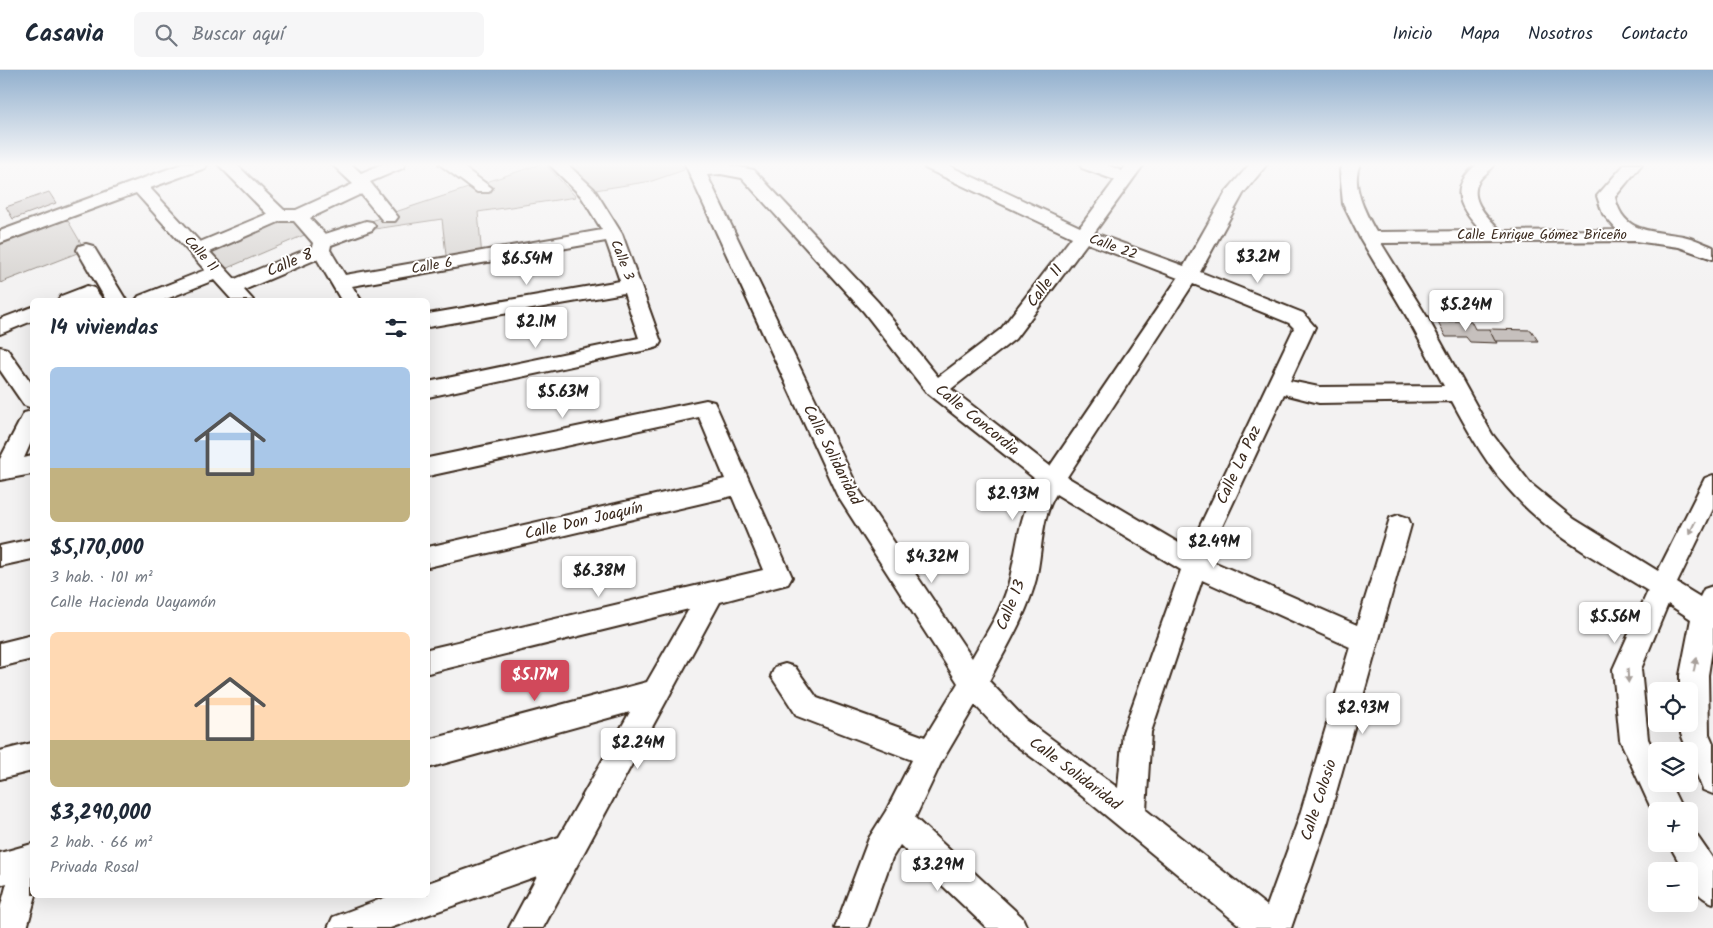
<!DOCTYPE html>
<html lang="es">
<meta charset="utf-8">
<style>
:root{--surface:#fff;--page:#f6f6f7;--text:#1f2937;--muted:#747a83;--line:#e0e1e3;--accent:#d1495b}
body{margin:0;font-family:Kalam,sans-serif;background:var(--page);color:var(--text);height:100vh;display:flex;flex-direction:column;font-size:19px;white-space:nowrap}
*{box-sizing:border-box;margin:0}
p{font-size:16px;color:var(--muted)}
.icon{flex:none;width:28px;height:28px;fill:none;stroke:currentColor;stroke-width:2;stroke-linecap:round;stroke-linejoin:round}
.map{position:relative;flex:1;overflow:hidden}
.drawer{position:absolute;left:30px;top:228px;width:400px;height:600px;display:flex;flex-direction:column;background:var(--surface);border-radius:8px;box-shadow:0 5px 20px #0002}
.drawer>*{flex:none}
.fabs{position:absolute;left:1648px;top:612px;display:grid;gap:10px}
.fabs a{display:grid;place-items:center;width:50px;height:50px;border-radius:8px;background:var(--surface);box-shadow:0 5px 20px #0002;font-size:25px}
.price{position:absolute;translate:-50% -42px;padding:0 11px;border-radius:5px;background:#fff;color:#222;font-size:16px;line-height:32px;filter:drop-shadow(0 1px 2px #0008)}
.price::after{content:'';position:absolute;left:50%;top:30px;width:15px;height:11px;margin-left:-8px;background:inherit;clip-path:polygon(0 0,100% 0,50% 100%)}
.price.current{background:var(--accent);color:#fff}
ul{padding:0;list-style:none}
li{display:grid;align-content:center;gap:10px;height:265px;padding:0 20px}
li span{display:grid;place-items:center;height:155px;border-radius:8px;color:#555}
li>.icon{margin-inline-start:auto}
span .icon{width:90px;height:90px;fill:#fffc;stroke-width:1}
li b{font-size:21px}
h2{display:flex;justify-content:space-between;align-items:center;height:60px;padding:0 20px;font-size:21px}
header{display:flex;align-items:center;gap:30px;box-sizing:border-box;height:70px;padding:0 25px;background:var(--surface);border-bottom:1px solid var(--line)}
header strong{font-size:24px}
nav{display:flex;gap:28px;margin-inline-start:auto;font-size:18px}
.search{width:350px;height:45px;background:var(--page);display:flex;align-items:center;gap:12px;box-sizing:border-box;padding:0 18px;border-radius:8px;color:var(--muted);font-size:19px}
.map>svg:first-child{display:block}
.green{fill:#d8d5d2;stroke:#8a8078}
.building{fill:#c6c0bd;stroke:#3b2a1e}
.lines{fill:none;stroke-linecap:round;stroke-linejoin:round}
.minor-casing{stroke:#3b2a1e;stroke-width:4}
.minor{fill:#fff;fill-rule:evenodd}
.oneway{fill:#a79f9a}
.labels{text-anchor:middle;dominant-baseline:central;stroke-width:4;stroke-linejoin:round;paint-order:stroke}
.far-street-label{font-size:14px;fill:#3b2a1e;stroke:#fff}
.street-label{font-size:16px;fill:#3b2a1e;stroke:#fff}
</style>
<header>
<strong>Casavia</strong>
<div class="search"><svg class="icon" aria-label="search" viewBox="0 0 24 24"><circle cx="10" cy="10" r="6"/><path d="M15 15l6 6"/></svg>Buscar aquí</div>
<nav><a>Inicio</a><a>Mapa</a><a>Nosotros</a><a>Contacto</a></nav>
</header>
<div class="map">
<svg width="1713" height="858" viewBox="0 0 1713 858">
<rect width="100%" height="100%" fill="#f3f2f2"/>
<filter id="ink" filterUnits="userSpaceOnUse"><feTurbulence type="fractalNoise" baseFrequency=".02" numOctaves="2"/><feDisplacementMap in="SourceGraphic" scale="10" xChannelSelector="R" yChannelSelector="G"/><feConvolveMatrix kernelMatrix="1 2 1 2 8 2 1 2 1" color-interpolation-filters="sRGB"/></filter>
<g filter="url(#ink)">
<g class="green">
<path d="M541 94H545L576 127 478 142 482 187 447 194 442 149 341 164 386 145Z"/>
<path d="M568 94H681L684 100 652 111 595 120 566 95Z"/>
<path d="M287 143 309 163 218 202 198 180Z"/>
<path d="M64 144 85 180 0 213V168Z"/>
</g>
<g class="building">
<path d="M49 122 56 133 13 149 6 137Z"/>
<path d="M1437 251H1471L1475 259H1489L1497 273 1470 272 1466 267H1446Z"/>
<path d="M1489 259 1531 260 1538 271H1495Z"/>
</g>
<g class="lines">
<g class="minor-casing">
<g id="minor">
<path d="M182 94H207L205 98 150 118 200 172 267 144 218 94H236L284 140H296L353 114 332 94H351L361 103 382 94H405L403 98 370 112 398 147 395 151H383L361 124 310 148 325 164 366 151 372 152 375 156 372 160 331 175 330 180 345 205 602 160 581 126 549 94H567L594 119 622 164 661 272 658 277 651 279 428 327V312L639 268 624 223 428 257V244L620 211 606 171 352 216 361 230H341L317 189 244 220 253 230H232L214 210 164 230H136L139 226 205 200 136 123 0 173V161ZM281 151H294L313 173 312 177 235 209 210 182Z"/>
<path d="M439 94H459L492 118 489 122H477Z"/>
<path d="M685 94H724L754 100 878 232 938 307 1001 259 1072 167 925 98 923 94H945L1080 157 1115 110 1082 98 1080 94H1105L1122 101 1127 94H1144L1094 163 1184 196 1226 122 1250 94H1267L1243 124 1200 202 1303 243 1315 257 1290 311 1319 317 1444 316 1407 247 1360 168 1343 134 1340 100 1343 94H1360C1350 115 1366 144 1376 162L1481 161C1459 137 1448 119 1477 94H1495C1491 101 1483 104 1479 111 1467 130 1490 149 1501 161L1617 160 1603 144 1597 126 1625 94H1642L1615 127C1623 165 1653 160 1683 166 1693 168 1703 173 1713 177V189L1679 177 1635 171 1381 173 1427 247 1492 364 1531 414 1574 449 1658 501 1705 408 1713 405V439L1677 513 1700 527 1704 519 1713 516V574L1708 605 1709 664 1713 673V724L1703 720 1681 664V654H1689V621H1680V605L1691 549 1668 534 1641 599 1648 669 1656 685V714H1670L1683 741H1656V749L1620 670 1613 599 1648 521C1603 493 1551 466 1515 426 1488 398 1470 364 1452 331L1319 333 1284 324 1219 463 1209 490 1357 555 1390 448 1399 445 1408 448 1411 455 1328 751 1291 858H1243L1060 708 1006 668 975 635 941 693 915 748 1022 847 1027 858H987L900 775 892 788 867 858H835L869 768 886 741 912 690 797 646 771 606 775 597 785 594 795 597 817 628 925 667 958 613 837 425ZM721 104 742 108 864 242 928 324 1039 412C1019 442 1018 474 1010 508 1004 537 986 563 972 588L859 420 707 105ZM1087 173 1178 208 1050 396 951 319 1015 269ZM1193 214 1289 253 1294 258 1189 479 1067 407ZM1056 424 1181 500 1123 662 1118 718 1026 650 989 611C1006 578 1027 545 1036 509 1043 480 1040 449 1056 424ZM1202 510 1350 577 1298 751 1267 836 1146 740 1151 662Z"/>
<path d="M86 174 93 176 126 230H106L77 180 79 176Z"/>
<path d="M87 216 94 218 103 230H58L61 226Z"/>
<path d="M32 237V251L0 264V249Z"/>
<path d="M0 277 7 279 32 314V338L24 335 0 300Z"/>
<path d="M706 330 714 332 717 338 792 507 788 514 720 532 543 858H509L537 806 390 858H328L333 847 392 825H428V813L559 767 630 642 428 698V670L647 612 689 539 428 603V579L763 500 732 426 428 497V477L725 409 699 347 428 406V388Z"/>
<path d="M32 341V370L24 388 32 386V404L0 410V389L24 343Z"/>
<path d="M32 469V489L0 496V476Z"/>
<path d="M32 565V589L0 597V573Z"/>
<path d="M32 673V701L0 709V681Z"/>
<path d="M1689 761 1695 763 1713 789V833C1700 828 1689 816 1689 801H1684L1669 774H1689Z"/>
<path d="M32 774V825H36L27 858H0V839L7 813 0 815V783Z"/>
</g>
</g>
<use href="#minor" class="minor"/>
</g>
<defs><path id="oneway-solid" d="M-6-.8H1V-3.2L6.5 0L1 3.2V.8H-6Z" transform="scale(1.25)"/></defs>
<g class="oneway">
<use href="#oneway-solid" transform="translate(1692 458) rotate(116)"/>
<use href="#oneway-solid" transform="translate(1695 595) rotate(-79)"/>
<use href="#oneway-solid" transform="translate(1628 606) rotate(87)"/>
</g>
</g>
<linearGradient id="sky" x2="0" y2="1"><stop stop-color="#92b0ce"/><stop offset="0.44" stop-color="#faf9f9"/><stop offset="1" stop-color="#faf9f9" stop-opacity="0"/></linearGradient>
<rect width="1713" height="215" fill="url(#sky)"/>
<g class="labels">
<g class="far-street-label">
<text x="1542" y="165">Calle Enrique Gómez Briceño</text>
<text transform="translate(1113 177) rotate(20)">Calle 22</text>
<text transform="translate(201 184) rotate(48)">Calle 11</text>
<text transform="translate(622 190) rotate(69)">Calle 3</text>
<text transform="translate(432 196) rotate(-10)">Calle 6</text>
</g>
<g class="street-label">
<text transform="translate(290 193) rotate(-23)">Calle 8</text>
<text transform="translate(1045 216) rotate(-53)">Calle 11</text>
<text transform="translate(977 350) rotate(39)">Calle Concordia</text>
<text transform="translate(832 385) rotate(63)">Calle Solidaridad</text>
<text transform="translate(1239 395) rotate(-65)">Calle La Paz</text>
<text transform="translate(584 451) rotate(-13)">Calle Don Joaquín</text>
<text transform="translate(1011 535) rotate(-68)">Calle 13</text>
<text transform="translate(1075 704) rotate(37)">Calle Solidaridad</text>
<text transform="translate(1319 730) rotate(-72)">Calle Colosio</text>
</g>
</g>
</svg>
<div class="fabs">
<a><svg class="icon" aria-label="locate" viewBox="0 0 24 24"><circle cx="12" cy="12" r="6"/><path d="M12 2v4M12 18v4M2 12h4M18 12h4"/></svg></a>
<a><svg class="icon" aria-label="layers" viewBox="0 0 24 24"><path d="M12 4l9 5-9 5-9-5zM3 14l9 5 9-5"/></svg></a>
<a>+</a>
<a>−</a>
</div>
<b class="price" style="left:1258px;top:214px">$3.2M</b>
<b class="price" style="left:527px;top:216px">$6.54M</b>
<b class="price" style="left:1466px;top:262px">$5.24M</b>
<b class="price" style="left:536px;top:279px">$2.1M</b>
<b class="price" style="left:563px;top:349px">$5.63M</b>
<b class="price" style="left:1013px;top:451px">$2.93M</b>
<b class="price" style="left:1214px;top:499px">$2.49M</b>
<b class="price" style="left:932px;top:514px">$4.32M</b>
<b class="price" style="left:599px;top:528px">$6.38M</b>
<b class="price" style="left:1615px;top:574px">$5.56M</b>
<b class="price current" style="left:535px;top:632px">$5.17M</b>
<b class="price" style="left:1363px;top:665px">$2.93M</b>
<b class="price" style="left:638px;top:700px">$2.24M</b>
<b class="price" style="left:938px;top:822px">$3.29M</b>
<section class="drawer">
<h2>14 viviendas<svg class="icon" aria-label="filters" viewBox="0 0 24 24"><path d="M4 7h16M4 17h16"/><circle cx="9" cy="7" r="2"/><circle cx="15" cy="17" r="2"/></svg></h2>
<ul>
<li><span style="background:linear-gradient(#a9c7e8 65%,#c2b280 0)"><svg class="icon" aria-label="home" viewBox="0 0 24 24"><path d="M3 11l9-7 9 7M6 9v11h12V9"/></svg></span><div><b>$5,170,000</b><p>3 hab. · 101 m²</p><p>Calle Hacienda Uayamón</p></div></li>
<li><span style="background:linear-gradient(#ffd9b3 70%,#c2b280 0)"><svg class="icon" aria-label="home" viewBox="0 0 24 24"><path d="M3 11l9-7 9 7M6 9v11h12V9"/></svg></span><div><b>$3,290,000</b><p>2 hab. · 66 m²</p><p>Privada Rosal</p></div></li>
</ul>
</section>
</div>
